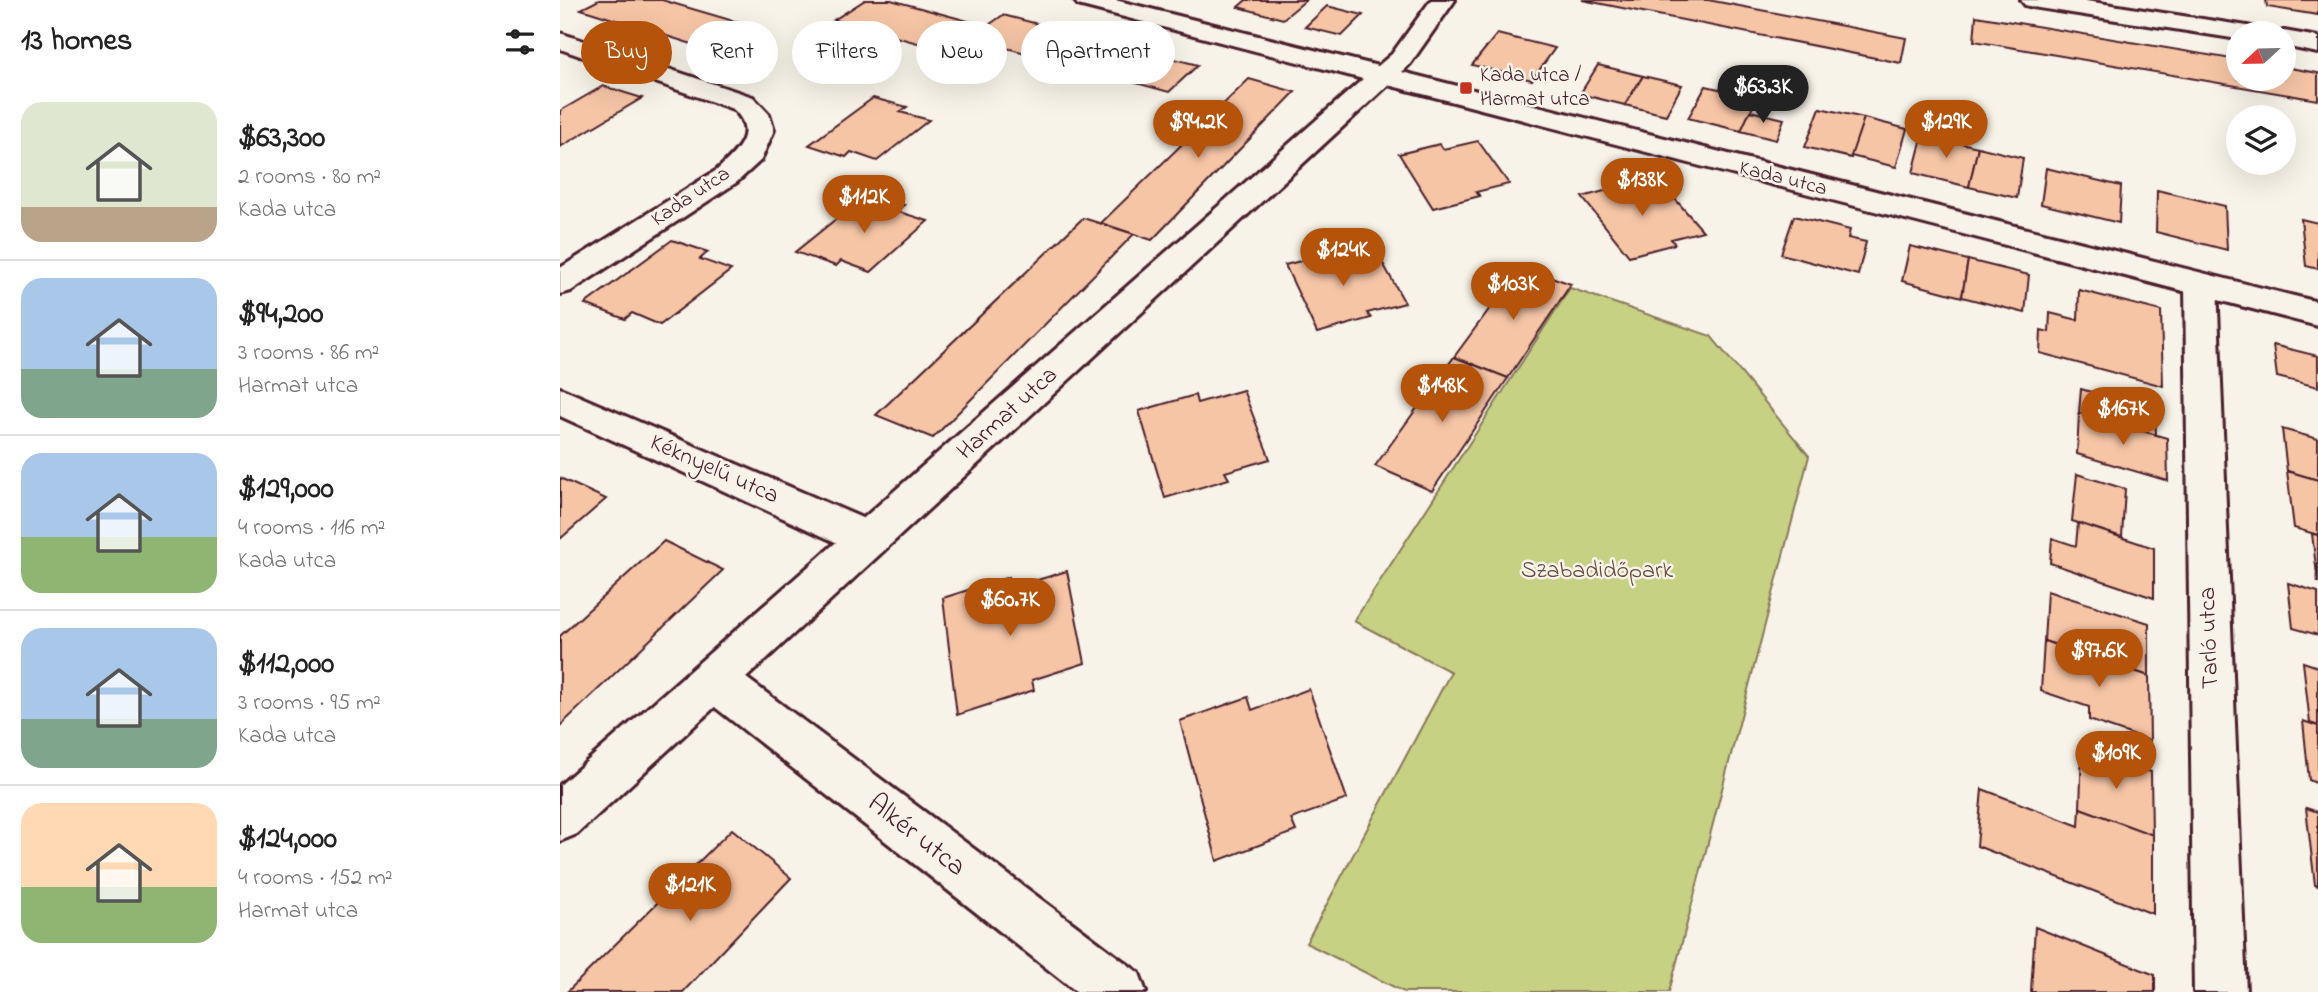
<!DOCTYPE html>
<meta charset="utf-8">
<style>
:root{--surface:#fff;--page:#f2f2f2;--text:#222;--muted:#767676;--line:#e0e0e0;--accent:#b45309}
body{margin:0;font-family:"Indie Flower",sans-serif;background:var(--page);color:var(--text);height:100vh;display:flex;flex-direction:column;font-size:26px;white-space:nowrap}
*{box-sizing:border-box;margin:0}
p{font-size:23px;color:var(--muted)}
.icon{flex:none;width:38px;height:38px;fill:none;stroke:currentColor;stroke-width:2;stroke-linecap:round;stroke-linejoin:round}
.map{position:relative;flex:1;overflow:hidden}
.panel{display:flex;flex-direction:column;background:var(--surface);width:560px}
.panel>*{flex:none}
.guide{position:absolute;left:21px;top:21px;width:665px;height:63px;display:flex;gap:14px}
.needle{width:46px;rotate:248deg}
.tools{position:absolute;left:1666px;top:21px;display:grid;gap:14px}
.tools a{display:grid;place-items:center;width:70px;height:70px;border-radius:50%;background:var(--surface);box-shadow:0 7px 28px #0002;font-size:35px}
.price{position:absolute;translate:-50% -60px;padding:0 16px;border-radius:24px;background:var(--accent);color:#fff;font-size:23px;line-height:46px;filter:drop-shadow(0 2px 4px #0008)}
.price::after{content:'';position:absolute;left:50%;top:42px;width:21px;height:16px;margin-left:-10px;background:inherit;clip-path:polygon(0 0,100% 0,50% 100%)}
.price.selected{background:#222;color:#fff}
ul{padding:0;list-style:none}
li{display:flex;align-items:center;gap:21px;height:175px;padding:0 21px}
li+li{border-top:2px solid var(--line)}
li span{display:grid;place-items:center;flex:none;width:196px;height:140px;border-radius:21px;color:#555}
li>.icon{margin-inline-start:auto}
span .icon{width:84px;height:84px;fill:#fffc;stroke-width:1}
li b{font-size:30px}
h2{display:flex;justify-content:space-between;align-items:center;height:84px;padding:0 21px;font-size:30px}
.tag{padding:0 24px;border-radius:32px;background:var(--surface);box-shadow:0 7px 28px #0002;font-size:24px;line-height:63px}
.tag.selected{background:var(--accent);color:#fff}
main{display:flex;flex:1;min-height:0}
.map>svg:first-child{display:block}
.green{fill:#c6d184;stroke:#887858;stroke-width:2}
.building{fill:#f6c5a6;stroke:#4a1f2b;stroke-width:2}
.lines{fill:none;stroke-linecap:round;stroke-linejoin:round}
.minor-casing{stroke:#4a1f2b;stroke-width:6}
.tertiary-casing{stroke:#4a1f2b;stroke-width:6}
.minor{fill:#f7f3e8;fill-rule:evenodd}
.tertiary{fill:#f7f3e8;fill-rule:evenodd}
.poi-dot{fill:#c8321e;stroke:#f7f3e8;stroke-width:2.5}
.labels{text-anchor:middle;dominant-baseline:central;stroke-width:5;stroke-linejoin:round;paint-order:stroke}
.far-poi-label{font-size:21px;fill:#4a1f2b;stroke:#f7f3e8;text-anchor:start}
.far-street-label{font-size:21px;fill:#4a1f2b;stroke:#f7f3e8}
.street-label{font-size:24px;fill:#4a1f2b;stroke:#f7f3e8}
.park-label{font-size:24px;fill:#694c41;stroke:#f7f3e8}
.near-street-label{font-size:28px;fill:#4a1f2b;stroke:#f7f3e8}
</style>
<main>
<section class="panel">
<h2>13 homes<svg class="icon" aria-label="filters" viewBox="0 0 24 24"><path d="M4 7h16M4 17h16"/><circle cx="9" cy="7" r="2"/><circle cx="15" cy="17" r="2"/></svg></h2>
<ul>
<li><span style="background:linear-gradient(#dfe7d0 75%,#b9a48a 0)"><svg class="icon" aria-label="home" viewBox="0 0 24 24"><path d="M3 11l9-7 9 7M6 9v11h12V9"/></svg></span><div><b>$63,300</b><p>2 rooms · 80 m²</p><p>Kada utca</p></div></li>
<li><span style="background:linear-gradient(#a9c7e8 65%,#7fa58c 0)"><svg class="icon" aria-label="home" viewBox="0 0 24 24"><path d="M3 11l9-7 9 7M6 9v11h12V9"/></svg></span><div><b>$94,200</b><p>3 rooms · 86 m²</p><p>Harmat utca</p></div></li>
<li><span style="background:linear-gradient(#a9c7e8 60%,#8fb573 0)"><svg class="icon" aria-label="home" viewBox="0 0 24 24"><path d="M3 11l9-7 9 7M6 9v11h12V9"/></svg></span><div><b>$129,000</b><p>4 rooms · 116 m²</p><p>Kada utca</p></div></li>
<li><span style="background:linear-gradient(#a9c7e8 65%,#7fa58c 0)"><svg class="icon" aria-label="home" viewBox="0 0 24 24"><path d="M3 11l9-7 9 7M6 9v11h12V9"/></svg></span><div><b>$112,000</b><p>3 rooms · 95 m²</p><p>Kada utca</p></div></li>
<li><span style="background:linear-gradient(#ffd9b3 60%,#8fb573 0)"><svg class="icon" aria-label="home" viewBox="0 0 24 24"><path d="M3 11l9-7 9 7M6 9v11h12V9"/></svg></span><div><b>$124,000</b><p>4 rooms · 152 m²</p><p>Harmat utca</p></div></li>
</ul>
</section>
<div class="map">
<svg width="1758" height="992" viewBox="0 0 1758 992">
<rect width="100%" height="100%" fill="#f7f3e8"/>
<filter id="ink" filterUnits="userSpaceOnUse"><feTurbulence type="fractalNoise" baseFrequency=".0143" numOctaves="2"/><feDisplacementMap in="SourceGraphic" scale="14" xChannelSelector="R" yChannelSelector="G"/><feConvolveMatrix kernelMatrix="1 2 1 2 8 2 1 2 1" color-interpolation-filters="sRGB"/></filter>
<g filter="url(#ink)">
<path class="green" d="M1010 288 1151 336 1249 456 1109 992H844L746 943 891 672 794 621Z"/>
<g class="building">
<path d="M39 0H102L194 27 154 51 21 9Z"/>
<path d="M305 0H331L426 26 390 52 274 20Z"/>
<path d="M686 0H746L723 19 678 7Z"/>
<path d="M1022 0H1148L1346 38 1341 63Z"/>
<path d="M1706 0H1758V15L1707 7Z"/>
<path d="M767 6 803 15 782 36 745 27Z"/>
<path d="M443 15 544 41 638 65 609 92 410 38Z"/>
<path d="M1416 16 1678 60V79H1724V67L1758 73V100L1414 41Z"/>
<path d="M937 34 995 48 972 80 912 65Z"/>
<path d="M1038 65 1083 76 1065 105 1020 94Z"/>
<path d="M1083 76 1122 85 1106 115 1065 105Z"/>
<path d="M689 79 735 92 592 240 541 223Z"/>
<path d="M43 86 82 98 0 147V111Z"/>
<path d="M1146 86 1197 98 1181 131 1128 118Z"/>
<path d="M313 98 347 107 340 112 369 120 317 161 291 152 286 157 249 145Z"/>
<path d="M1260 108 1304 118 1291 158 1245 147Z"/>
<path d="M1190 111 1224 119 1216 140 1181 131Z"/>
<path d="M1304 118 1347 129 1336 167 1291 156Z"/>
<path d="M1363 134 1418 147 1409 187 1353 173Z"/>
<path d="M918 141 949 184 916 192 920 196 873 208 839 154 880 144 883 149Z"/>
<path d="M1418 147 1463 158 1457 198 1409 187Z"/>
<path d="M1486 168 1561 186 1559 223 1481 204Z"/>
<path d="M1102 184 1143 231 1111 239 1115 244 1069 256 1022 197 1063 186 1067 192Z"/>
<path d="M1597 190 1665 206 1667 250 1596 232Z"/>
<path d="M307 194 344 205 336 211 368 221 311 272 281 261 276 266 235 252Z"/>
<path d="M1234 216 1290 230 1288 238 1306 242 1298 275 1221 254Z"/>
<path d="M523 218 574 234 373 438 316 415Z"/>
<path d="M1741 219 1758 223V269L1746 266Z"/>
<path d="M112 240 148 252 140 259 171 270 100 325 72 313 65 319 25 304Z"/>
<path d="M1350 246 1408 260 1402 297 1342 281Z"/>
<path d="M815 249 845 303 807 313 811 318 757 333 725 265 772 253 776 259Z"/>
<path d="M1408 260 1469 275 1465 313 1402 297Z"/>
<path d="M961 266 1011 284 948 378 894 357Z"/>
<path d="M1519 290 1601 311 1603 386 1480 353 1481 330 1489 332 1490 313 1518 320Z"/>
<path d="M1713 345 1758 356V387L1717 377Z"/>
<path d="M894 357 948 378 872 491 815 466Z"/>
<path d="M1521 389 1595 410 1596 435 1519 413Z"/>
<path d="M683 390 710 459 665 472 669 479 605 498 579 411 635 395 637 403Z"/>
<path d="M1519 413 1607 438 1608 481 1517 454Z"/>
<path d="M1722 429 1758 439V480L1727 471Z"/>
<path d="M1727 471 1758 480V535L1734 528Z"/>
<path d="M1517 474 1565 489 1562 537 1512 521Z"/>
<path d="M0 478 46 499 0 539Z"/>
<path d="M1518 523 1594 548V598L1490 563 1492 538 1516 546Z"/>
<path d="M1752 534 1758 535V583Z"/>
<path d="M104 541 163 570 0 726V636Z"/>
<path d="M507 571 525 663 472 680 474 690 397 715 383 598 449 577 451 588Z"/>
<path d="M1728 583 1758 592V635L1733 628Z"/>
<path d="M1487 591 1589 623V676L1484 641Z"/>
<path d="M1484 641 1589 676 1590 741 1529 720V707L1481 691Z"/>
<path d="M1743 662 1758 667V726L1750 723Z"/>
<path d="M749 689 787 799 731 819 736 831 657 861 620 721 688 697 692 710Z"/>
<path d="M1743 721 1758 726V784L1749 780Z"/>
<path d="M1522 747 1591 772 1592 835 1520 808Z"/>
<path d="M1422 789 1519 826 1520 808 1593 835V914L1417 846Z"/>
<path d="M1746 808 1758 812V886L1755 885Z"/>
<path d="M172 829 231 878 123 992H7Z"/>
<path d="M1475 927 1595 975V992H1471Z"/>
</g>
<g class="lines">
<g class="minor-casing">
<g id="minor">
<path d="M1461 0H1520L1687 26 1696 28 1699 33H1678V39L1473 7 1465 5Z"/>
<path d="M1724 31 1758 37V53L1724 46V33H1717Z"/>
<path d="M0 33 193 97 209 114 214 130 201 160 177 182 11 291 0 294V268L157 170C176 152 199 133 173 109L0 49Z"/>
<path d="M1641 274 1652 277 1657 285 1686 992H1634L1625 285 1630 277Z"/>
<path d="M0 388 323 527 329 539 323 551 309 556 295 551 0 416Z"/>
<path d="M153 659 169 665 579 973 586 992H517L137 693 131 679 137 665Z"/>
</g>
</g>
<g class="tertiary-casing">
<path id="tertiary" d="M514 0H555L818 66 832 54 871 0H895L850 64 842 72 1758 302V326L828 85 17 834 0 841V785L803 79 518 5Z"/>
</g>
<use href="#minor" class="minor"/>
<use href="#tertiary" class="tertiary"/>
</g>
</g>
<rect class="poi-dot" x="899" y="81" width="14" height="14" rx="3.5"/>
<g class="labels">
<g class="far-poi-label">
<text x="920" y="76">Kada utca /<tspan x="920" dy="24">Harmat utca</tspan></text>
</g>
<g class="far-street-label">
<text transform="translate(1223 179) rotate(14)">Kada utca</text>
<text transform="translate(131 197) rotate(-34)">Kada utca</text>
</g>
<g class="street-label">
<text transform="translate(448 414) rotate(-42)">Harmat utca</text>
<text transform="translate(154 470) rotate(24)">Kéknyelű utca</text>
<text transform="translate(1650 638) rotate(-92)">Tarló utca</text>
</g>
<g class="park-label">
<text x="1037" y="571">Szabadidőpark</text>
</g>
<g class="near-street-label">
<text transform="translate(356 836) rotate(38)">Alkér utca</text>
</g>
</g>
</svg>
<div class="tools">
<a><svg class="needle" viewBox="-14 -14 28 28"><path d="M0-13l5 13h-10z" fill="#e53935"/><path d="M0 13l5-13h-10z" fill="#767676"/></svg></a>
<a><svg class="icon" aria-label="layers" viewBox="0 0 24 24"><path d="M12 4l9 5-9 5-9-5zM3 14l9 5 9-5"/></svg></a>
</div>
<b class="price selected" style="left:1203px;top:125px">$63.3K</b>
<b class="price" style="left:638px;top:160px">$94.2K</b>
<b class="price" style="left:1386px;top:160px">$129K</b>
<b class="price" style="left:1082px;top:218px">$138K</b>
<b class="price" style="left:304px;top:235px">$112K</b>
<b class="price" style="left:783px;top:288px">$124K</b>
<b class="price" style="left:953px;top:322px">$103K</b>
<b class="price" style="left:882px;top:424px">$148K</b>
<b class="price" style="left:1563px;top:447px">$167K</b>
<b class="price" style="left:450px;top:638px">$60.7K</b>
<b class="price" style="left:1539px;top:689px">$97.6K</b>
<b class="price" style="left:1556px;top:791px">$109K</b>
<b class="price" style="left:130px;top:923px">$121K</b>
<div class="guide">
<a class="tag selected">Buy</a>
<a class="tag">Rent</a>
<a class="tag">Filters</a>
<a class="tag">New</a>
<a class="tag">Apartment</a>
</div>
</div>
</main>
